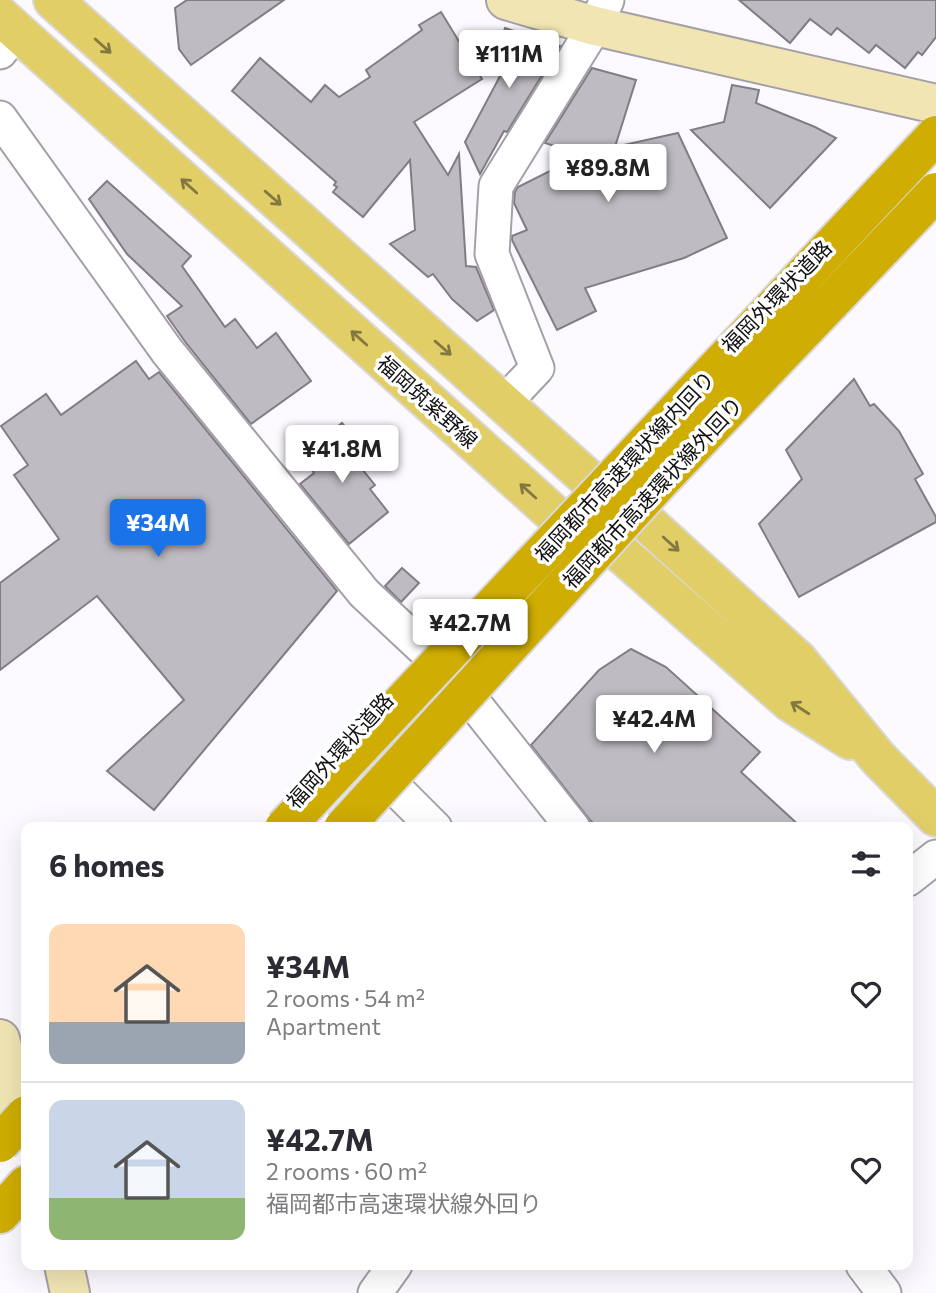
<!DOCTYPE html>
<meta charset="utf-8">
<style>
:root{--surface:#fff;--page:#f7f7f7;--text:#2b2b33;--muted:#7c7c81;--line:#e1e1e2;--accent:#1a73e8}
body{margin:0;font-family:Commissioner,"Noto Sans JP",sans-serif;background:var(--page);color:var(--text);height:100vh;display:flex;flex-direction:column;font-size:26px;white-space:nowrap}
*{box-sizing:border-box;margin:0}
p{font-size:23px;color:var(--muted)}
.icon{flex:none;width:38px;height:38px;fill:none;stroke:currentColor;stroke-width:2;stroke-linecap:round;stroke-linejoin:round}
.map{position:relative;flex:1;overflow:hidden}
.panel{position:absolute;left:21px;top:822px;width:892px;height:448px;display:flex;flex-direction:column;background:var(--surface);border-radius:14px;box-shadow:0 7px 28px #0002}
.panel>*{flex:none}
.price{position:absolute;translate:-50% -60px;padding:0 16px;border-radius:7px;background:#fff;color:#222;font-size:23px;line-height:46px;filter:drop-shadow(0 2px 4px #0008)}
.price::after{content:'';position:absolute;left:50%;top:42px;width:21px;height:16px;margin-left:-10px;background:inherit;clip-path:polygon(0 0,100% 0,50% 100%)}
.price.current{background:var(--accent);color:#fff}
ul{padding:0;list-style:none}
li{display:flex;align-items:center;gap:21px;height:175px;padding:0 28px}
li+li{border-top:2px solid var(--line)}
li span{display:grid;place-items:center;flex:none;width:196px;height:140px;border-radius:14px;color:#555}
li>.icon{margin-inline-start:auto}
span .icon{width:84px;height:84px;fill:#fffc;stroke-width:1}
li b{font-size:30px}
h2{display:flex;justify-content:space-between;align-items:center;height:84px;padding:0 28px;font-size:30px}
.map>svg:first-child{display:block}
.building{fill:#bfbbc2;stroke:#827d84;stroke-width:2}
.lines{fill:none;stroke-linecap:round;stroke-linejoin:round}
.street-casing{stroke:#a5a0a8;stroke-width:37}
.secondary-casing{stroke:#a5a0a8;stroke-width:42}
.primary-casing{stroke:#d9d9d9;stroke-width:42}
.highway-casing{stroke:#d9d9d9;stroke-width:42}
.street{stroke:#fff;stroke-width:33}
.secondary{stroke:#f1e6b3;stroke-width:38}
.primary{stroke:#e2ce67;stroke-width:38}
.highway{stroke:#cfad02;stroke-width:38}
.highway-bridge-casing{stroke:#d9d9d9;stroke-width:42;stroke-linecap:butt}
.highway-bridge{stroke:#cfad02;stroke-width:38}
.oneway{stroke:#847841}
.labels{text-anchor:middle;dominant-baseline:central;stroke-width:7;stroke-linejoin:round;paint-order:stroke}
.street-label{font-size:21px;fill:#110f12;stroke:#fff}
</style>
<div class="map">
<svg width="936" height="1293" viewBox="0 0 936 1293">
<rect width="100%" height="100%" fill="#fdfaff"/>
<g class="building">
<path d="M187 0H284L191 65 179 49 175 8Z"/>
<path d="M739 0H936V37L922 55 918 52 905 68 876 45 869 53 837 28 831 35 810 19 790 43Z"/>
<path d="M441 12 482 79 414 122 448 175 459 154 466 266 476 267 494 310 477 321 452 299 433 274 428 277 390 244 415 230 410 160 363 217 333 192 337 187 334 185 336 182 232 91 260 58 311 102 325 85 339 97 370 77 366 70 422 30 419 25Z"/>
<path d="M505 28 560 46 507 132 504 131 480 174 465 142 507 63 490 74Z"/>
<path d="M592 68 636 80 615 147 678 133 727 238 684 258 585 288 596 311 557 330 512 240V236L527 230 514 203 515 192 518 187 582 155 545 143Z"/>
<path d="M732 85 759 90 756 103 815 127 836 138 770 208 691 130 724 122Z"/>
<path d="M107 181 191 256 182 266 225 327 235 319 257 348 276 333 311 381 251 424 186 343 167 316 182 306 127 254 89 199Z"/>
<path d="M136 361 149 379 159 372 337 591 154 810 107 771 184 700 97 596 0 670V583L59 539 14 475 28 465 1 426 46 394 61 415Z"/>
<path d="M854 379 870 406 874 404 899 431 923 474 915 479 936 517V522L799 597 759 524 802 479 786 450Z"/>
<path d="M342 423 359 444 348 452 375 485 370 489 388 512 349 544 300 484 314 473 301 456Z"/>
<path d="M402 568 419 583 401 602 385 586Z"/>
<path d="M631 649 666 667 760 752 741 772 802 828H598L590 820 531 745 599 670Z"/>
</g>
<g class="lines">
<g class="street-casing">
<g id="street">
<path d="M0 52 16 31"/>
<path d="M0 118 167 351 364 593 428 653 473 702 573 828"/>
<path d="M505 402 537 368 492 254 496 186 595 26 607 0"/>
<path d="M394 787 435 828"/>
<path d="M908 879 936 857"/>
<path d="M863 1265 884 1293"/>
<path d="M375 1293 395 1265"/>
</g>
</g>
<g class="secondary-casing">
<g id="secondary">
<path d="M506 0 595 26 936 104"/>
<path d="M0 1039 17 1106 26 1130"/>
<path d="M64 1265 70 1293"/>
</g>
</g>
<g class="primary-casing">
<g id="primary">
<path d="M53 0 595 485 643 519 798 660 878 758 936 817"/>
<path d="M0 16 556 516 616 549 790 702 850 740"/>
</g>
</g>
<g class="highway-casing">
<path id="highway" d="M0 1214 26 1185"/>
</g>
<use href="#street" class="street"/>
<use href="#secondary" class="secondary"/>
<use href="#primary" class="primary"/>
<use href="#highway" class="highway"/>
<g class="highway-bridge-casing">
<g id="highway-bridge">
<path d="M284 828 936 135"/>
<path d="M343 828 661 480 936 192"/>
<path d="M0 1143 26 1115"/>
</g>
</g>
<use href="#highway-bridge" class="highway-bridge"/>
</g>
<defs><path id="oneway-shaft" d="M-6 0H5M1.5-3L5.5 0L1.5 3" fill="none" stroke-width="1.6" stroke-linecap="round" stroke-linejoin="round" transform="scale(1.75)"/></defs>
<g class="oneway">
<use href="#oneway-shaft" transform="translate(103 46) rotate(42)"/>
<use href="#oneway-shaft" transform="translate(189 186) rotate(-138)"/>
<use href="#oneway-shaft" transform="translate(273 198) rotate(41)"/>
<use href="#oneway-shaft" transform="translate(359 338) rotate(-138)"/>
<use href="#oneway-shaft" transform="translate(443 348) rotate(41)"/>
<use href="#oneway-shaft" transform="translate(528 491) rotate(-138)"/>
<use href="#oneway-shaft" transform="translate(671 544) rotate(42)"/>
<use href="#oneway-shaft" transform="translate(800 708) rotate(-147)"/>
</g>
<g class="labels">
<g class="street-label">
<text transform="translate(776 296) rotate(-46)">福岡外環状道路</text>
<text transform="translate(428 401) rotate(42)">福岡筑紫野線</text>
<text transform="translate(624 466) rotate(-47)">福岡都市高速環状線内回り</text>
<text transform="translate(652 492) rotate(-47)">福岡都市高速環状線外回り</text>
<text transform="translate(339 750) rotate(-48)">福岡外環状道路</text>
</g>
</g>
</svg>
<b class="price" style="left:509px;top:90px">¥111M</b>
<b class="price" style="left:608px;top:204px">¥89.8M</b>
<b class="price" style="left:342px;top:485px">¥41.8M</b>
<b class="price current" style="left:158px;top:559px">¥34M</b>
<b class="price" style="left:470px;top:659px">¥42.7M</b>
<b class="price" style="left:654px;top:755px">¥42.4M</b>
<section class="panel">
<h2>6 homes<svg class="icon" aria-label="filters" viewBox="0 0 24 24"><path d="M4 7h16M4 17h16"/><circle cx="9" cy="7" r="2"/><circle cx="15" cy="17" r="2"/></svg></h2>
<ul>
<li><span style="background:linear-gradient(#ffd9b3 70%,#9aa5b1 0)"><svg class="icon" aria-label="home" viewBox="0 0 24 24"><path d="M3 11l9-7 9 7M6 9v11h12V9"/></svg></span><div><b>¥34M</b><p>2 rooms · 54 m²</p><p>Apartment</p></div><svg class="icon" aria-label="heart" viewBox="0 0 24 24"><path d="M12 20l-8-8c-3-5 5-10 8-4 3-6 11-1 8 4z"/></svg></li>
<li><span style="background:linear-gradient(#c9d6e8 70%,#8fb573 0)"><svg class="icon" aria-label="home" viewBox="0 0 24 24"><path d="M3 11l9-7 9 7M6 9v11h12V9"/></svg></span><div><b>¥42.7M</b><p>2 rooms · 60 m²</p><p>福岡都市高速環状線外回り</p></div><svg class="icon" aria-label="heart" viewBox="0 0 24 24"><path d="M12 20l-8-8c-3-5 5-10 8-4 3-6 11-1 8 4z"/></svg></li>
</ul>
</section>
</div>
